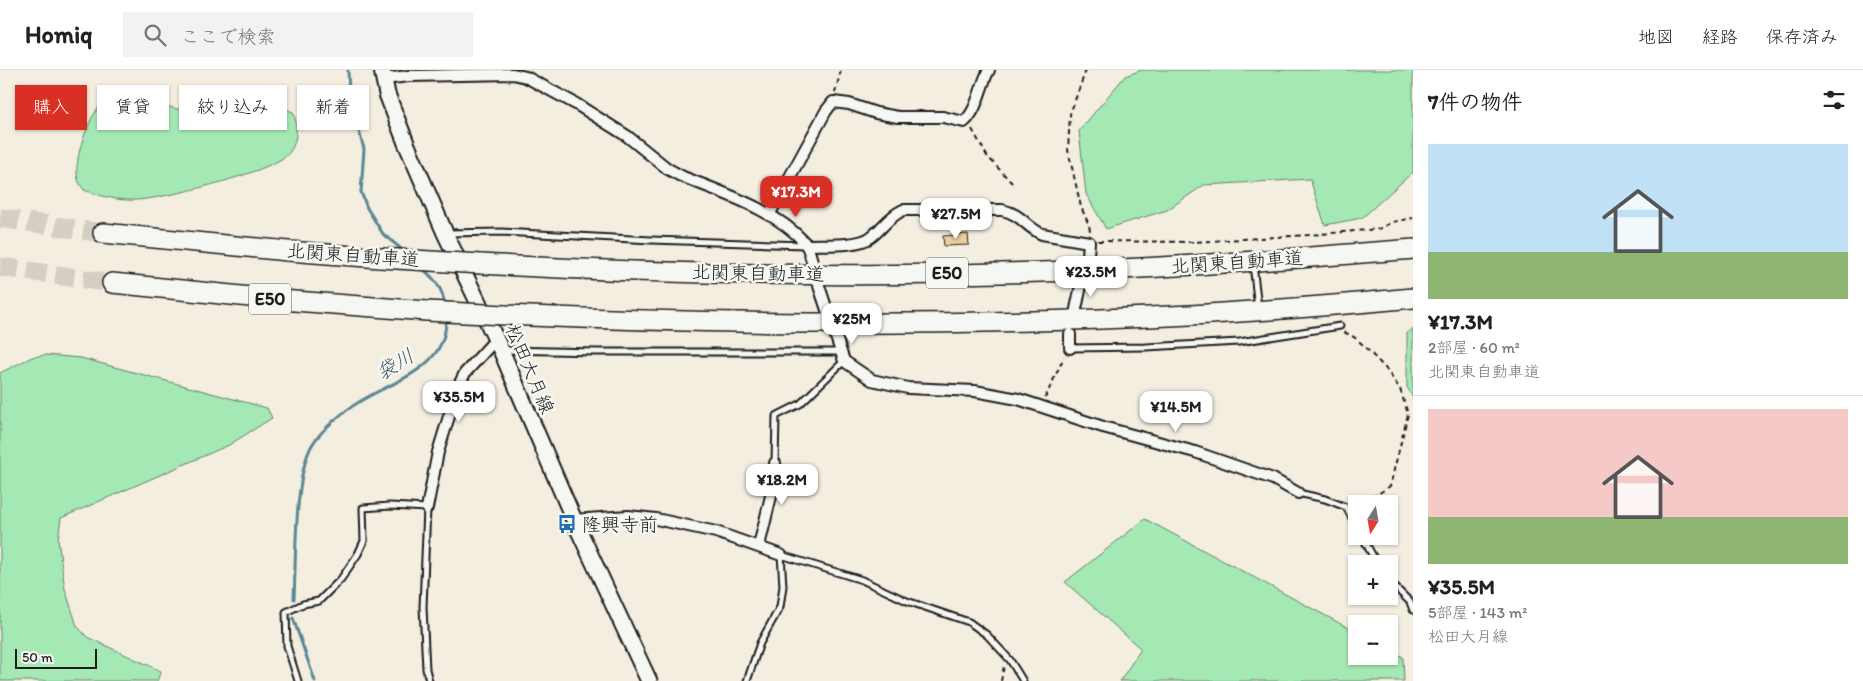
<!DOCTYPE html>
<html lang="ja">
<meta charset="utf-8">
<style>
:root{--surface:#fff;--page:#f2f2f2;--text:#222;--muted:#767676;--line:#e0e0e0;--accent:#d93025}
body{margin:0;font-family:Itim,"Klee One",sans-serif;background:var(--page);color:var(--text);height:100vh;display:flex;flex-direction:column;font-size:19px;white-space:nowrap}
*{box-sizing:border-box;margin:0}
p{font-size:16px;color:var(--muted)}
.icon{flex:none;width:28px;height:28px;fill:none;stroke:currentColor;stroke-width:2;stroke-linecap:round;stroke-linejoin:round}
.map{position:relative;flex:1;overflow:hidden}
.details{display:flex;flex-direction:column;background:var(--surface);width:450px}
.details>*{flex:none}
.banner{position:absolute;left:15px;top:15px;width:475px;height:45px;display:flex;gap:10px}
.needle{width:32px;rotate:191deg}
.fabs{position:absolute;left:1348px;top:425px;display:grid;gap:10px}
.fabs a{display:grid;place-items:center;width:50px;height:50px;border-radius:0px;background:var(--surface);box-shadow:0 1px 4px #0004;font-size:25px}
.scale{position:absolute;left:15px;bottom:12px;width:82px;box-sizing:border-box;padding-left:5px;border:2px solid #1c1c1c;border-top:0;font-size:14px;line-height:18px;white-space:nowrap;color:#1c1c1c;-webkit-text-stroke:4px #f6f6f2;paint-order:stroke}
.price{position:absolute;translate:-50% -42px;padding:0 11px;border-radius:10px;background:#fff;color:#222;font-size:16px;line-height:32px;filter:drop-shadow(0 1px 2px #0008)}
.price::after{content:'';position:absolute;left:50%;top:30px;width:15px;height:11px;margin-left:-8px;background:inherit;clip-path:polygon(0 0,100% 0,50% 100%)}
.price.current{background:var(--accent);color:#fff}
ul{padding:0;list-style:none}
li{display:grid;align-content:center;gap:10px;height:265px;padding:0 15px}
li+li{border-top:1px solid var(--line)}
li span{display:grid;place-items:center;height:155px;border-radius:0px;color:#555}
li>.icon{margin-inline-start:auto}
span .icon{width:90px;height:90px;fill:#fffc;stroke-width:1}
li b{font-size:21px}
h2{display:flex;justify-content:space-between;align-items:center;height:60px;padding:0 15px;font-size:21px}
.chip{padding:0 18px;border-radius:0px;background:var(--surface);box-shadow:0 1px 4px #0004;font-size:18px;line-height:45px}
.chip.current{background:var(--accent);color:#fff}
header{display:flex;align-items:center;gap:30px;box-sizing:border-box;height:70px;padding:0 25px;background:var(--surface);border-bottom:1px solid var(--line)}
header strong{font-size:24px}
nav{display:flex;gap:28px;margin-inline-start:auto;font-size:18px}
.search{width:350px;height:45px;background:var(--page);display:flex;align-items:center;gap:12px;box-sizing:border-box;padding:0 18px;border-radius:0px;color:var(--muted);font-size:19px}
main{display:flex;flex:1;min-height:0}
.map>svg:first-child{display:block}
.green{fill:#a4e8b4;stroke:#608268}
.lines{fill:none;stroke-linecap:round;stroke-linejoin:round}
.stream{stroke:#5a8793;stroke-width:3}
.building{fill:#ebd09f;stroke:#1c1c1c}
.motorway-tunnel{stroke:#d4cec3;stroke-width:19;stroke-dasharray:19 9;stroke-linecap:butt}
.service-casing{stroke:#1c1c1c;stroke-width:9}
.minor-casing{stroke:#1c1c1c;stroke-width:14}
.secondary-casing{stroke:#1c1c1c;stroke-width:19}
.motorway-casing{stroke:#1c1c1c;stroke-width:22}
.path{stroke:#1c1c1c;stroke-width:2;stroke-dasharray:5 4;stroke-linecap:butt}
.service{stroke:#f6f6f2;stroke-width:5}
.minor{stroke:#f6f6f2;stroke-width:10}
.secondary{stroke:#f6f6f2;stroke-width:15}
.motorway{stroke:#f6f6f2;stroke-width:19}
.motorway-bridge-casing{stroke:#1c1c1c;stroke-width:22;stroke-linecap:butt}
.motorway-bridge{stroke:#f6f6f2;stroke-width:19}
.labels{text-anchor:middle;dominant-baseline:central;stroke-width:5;stroke-linejoin:round;paint-order:stroke}
.shield{fill:#f6f6f2;stroke:#5d5d5c;stroke-width:1}
.shield-label{font-size:18px;font-weight:bold;fill:#1c1c1c}
.street-label{font-size:19px;fill:#1c1c1c;stroke:#f6f6f2}
.poi-label{font-size:19px;fill:#1c1c1c;stroke:#f6f6f2;text-anchor:start}
.water-label{font-size:20px;font-style:italic;fill:#405a62;stroke:#f6f6f2}
</style>
<header>
<strong>Homiq</strong>
<div class="search"><svg class="icon" aria-label="search" viewBox="0 0 24 24"><circle cx="10" cy="10" r="6"/><path d="M15 15l6 6"/></svg>ここで検索</div>
<nav><a>地図</a><a>経路</a><a>保存済み</a></nav>
</header>
<main>
<div class="map">
<svg width="1413" height="611" viewBox="0 0 1413 611">
<rect width="100%" height="100%" fill="#f4eee1"/>
<filter id="ink" filterUnits="userSpaceOnUse"><feTurbulence type="fractalNoise" baseFrequency=".02" numOctaves="2"/><feDisplacementMap in="SourceGraphic" scale="10" xChannelSelector="R" yChannelSelector="G"/><feConvolveMatrix kernelMatrix="1 2 1 2 8 2 1 2 1" color-interpolation-filters="sRGB"/></filter>
<g filter="url(#ink)">
<g class="green">
<path d="M1142 0H1413V102L1362 148 1325 155 1310 109 1204 115 1167 140 1106 159 1086 124 1079 61 1125 6Z"/>
<path d="M131 22C151 27 168 41 189 40 200 40 213 30 224 26 246 18 274 34 293 42 298 53 298 72 289 83 273 102 163 129 136 130 117 131 101 126 84 120 82 117 79 113 78 110 72 91 90 42 105 30 113 24 122 23 131 22Z"/>
<path d="M1413 259V328L1407 317V263Z"/>
<path d="M46 285 81 288 267 338 272 348 229 375 61 448 58 470 65 519 77 556 87 567 161 601 157 611H0V303L32 287Z"/>
<path d="M1145 449 1356 562V586H1389V579L1403 587 1404 611H1120L1141 579 1065 512Z"/>
</g>
<g class="lines">
<g class="stream">
<path d="M348 0 349 25 364 79 361 122 367 138 383 164 405 182"/>
<path d="M422 198C435 209 443 219 445 236"/>
<path d="M294 529C296 491 294 406 312 375 321 360 344 341 359 332 394 310 448 299 446 247"/>
<path d="M293 548 315 611"/>
</g>
</g>
<path class="building" d="M968 164 969 175 944 176 943 166Z"/>
<g class="lines">
<g class="motorway-tunnel">
<path d="M0 148 103 163"/>
<path d="M0 197 112 213"/>
</g>
<g class="service-casing">
<g id="service">
<path d="M447 163 501 162 651 170 806 175"/>
<path d="M1253 194 1258 238"/>
<path d="M1070 278 1146 277 1239 272 1340 256"/>
<path d="M504 280 597 282H840"/>
<path d="M775 393 776 346 800 334 844 291"/>
<path d="M1298 423 1325 429 1346 437 1356 455"/>
<path d="M1362 466 1377 494"/>
<path d="M1389 511 1410 532 1413 540"/>
<path d="M298 611 287 576 286 542 303 534 319 531 341 509 358 484 364 471 363 438 390 436 427 438 423 537 426 599 429 611"/>
<path d="M747 611 760 573 780 537 783 516 781 485 862 510 907 531 969 552 987 565 1010 590 1023 611"/>
</g>
</g>
<g class="minor-casing">
<g id="minor">
<path d="M384 9 409 6 513 4 526 7 576 34 627 66 668 99 681 106C722 123 775 139 805 173 809 178 810 185 812 191"/>
<path d="M769 145 826 41 833 32 849 34 876 43 898 47H943L964 52C978 40 980 16 989 0"/>
<path d="M806 175C823 174 858 177 871 167 884 157 887 148 903 140H1002C1021 144 1026 157 1042 164L1089 172 1088 185"/>
<path d="M819 216 828 243"/>
<path d="M1076 239 1082 211"/>
<path d="M836 267 844 291 872 310 908 318 975 321 1018 329 1103 357 1195 382 1273 409 1298 423"/>
<path d="M1070 278V264"/>
<path d="M427 438 438 382 458 317 465 303 496 269"/>
<path d="M574 450 628 446 656 449 716 462 781 485"/>
<path d="M759 476 776 405 775 393"/>
</g>
</g>
<g class="secondary-casing">
<path id="secondary" d="M382 0 387 24 406 73 445 163 501 280 574 450 649 611"/>
</g>
<g class="motorway-casing">
<g id="motorway">
<path d="M103 163 288 181 380 188"/>
<path d="M481 194C678 205 875 208 1072 201 1186 197 1299 188 1413 179"/>
<path d="M112 213 281 230 427 241"/>
<path d="M505 245C734 255 962 257 1190 245 1264 241 1339 235 1413 228"/>
</g>
</g>
<g class="path">
<path d="M1086 0 1070 44 1068 80 1081 137 1089 155 1090 161"/>
<path d="M835 23 841 0"/>
<path d="M972 59 987 86 1012 113"/>
<path d="M1098 171 1193 172 1309 165 1379 159 1392 152 1413 148"/>
<path d="M1344 262 1354 267 1362 274 1386 299 1400 319 1408 344 1390 416 1378 424 1353 434"/>
<path d="M1045 328 1064 287"/>
<path d="M1001 611 1004 596"/>
</g>
<use href="#service" class="service"/>
<use href="#minor" class="minor"/>
<use href="#secondary" class="secondary"/>
<use href="#motorway" class="motorway"/>
<g class="motorway-bridge-casing">
<g id="motorway-bridge">
<path d="M380 188 481 194"/>
<path d="M427 241 505 245"/>
</g>
</g>
<use href="#motorway-bridge" class="motorway-bridge"/>
</g>
</g>
<defs>
<g id="bus-bare" transform="scale(1.5)"><path d="M-5-6H5V4H4V6H2V4H-2V6H-4V4H-5ZM-3.5-4V0h7V-4ZM-3.5 1.2v1.5H-2V1.2ZM2 1.2v1.5H3.5V1.2Z" fill="#1f6fb2" stroke="#f6f6f2" stroke-width="2.5" paint-order="stroke"/></g>
</defs>
<g fill-rule="evenodd">
<use href="#bus-bare" x="567" y="454"/>
</g>
<g class="labels">
<g class="shield">
<rect x="926" y="187.5" width="42" height="31" rx="4"/>
<rect x="249" y="213.5" width="42" height="31" rx="4"/>
</g>
<g class="shield-label">
<text x="947" y="203">E50</text>
<text x="270" y="229">E50</text>
</g>
<g class="street-label">
<text transform="translate(353 185) rotate(4)">北関東自動車道</text>
<text transform="translate(1237 192) rotate(-4)">北関東自動車道</text>
<text transform="translate(758 203) rotate(1)">北関東自動車道</text>
<text transform="translate(530 299) rotate(67)">松田大月線</text>
</g>
<g class="poi-label">
<text x="582" y="454">隆興寺前</text>
</g>
<g class="water-label">
<text transform="translate(395 294) rotate(-31)">袋川</text>
</g>
</g>
</svg>
<div class="fabs">
<a><svg class="needle" viewBox="-14 -14 28 28"><path d="M0-13l5 13h-10z" fill="#e53935"/><path d="M0 13l5-13h-10z" fill="#767676"/></svg></a>
<a>+</a>
<a>−</a>
</div>
<div class="scale">50 m</div>
<b class="price current" style="left:796px;top:148px">¥17.3M</b>
<b class="price" style="left:956px;top:170px">¥27.5M</b>
<b class="price" style="left:1091px;top:228px">¥23.5M</b>
<b class="price" style="left:852px;top:275px">¥25M</b>
<b class="price" style="left:459px;top:353px">¥35.5M</b>
<b class="price" style="left:1176px;top:363px">¥14.5M</b>
<b class="price" style="left:782px;top:436px">¥18.2M</b>
<div class="banner">
<a class="chip current">購入</a>
<a class="chip">賃貸</a>
<a class="chip">絞り込み</a>
<a class="chip">新着</a>
</div>
</div>
<section class="details">
<h2>7件の物件<svg class="icon" aria-label="filters" viewBox="0 0 24 24"><path d="M4 7h16M4 17h16"/><circle cx="9" cy="7" r="2"/><circle cx="15" cy="17" r="2"/></svg></h2>
<ul>
<li><span style="background:linear-gradient(#bfe0f5 70%,#8fb573 0)"><svg class="icon" aria-label="home" viewBox="0 0 24 24"><path d="M3 11l9-7 9 7M6 9v11h12V9"/></svg></span><div><b>¥17.3M</b><p>2部屋 · 60 m²</p><p>北関東自動車道</p></div></li>
<li><span style="background:linear-gradient(#f6c9c9 70%,#8fb573 0)"><svg class="icon" aria-label="home" viewBox="0 0 24 24"><path d="M3 11l9-7 9 7M6 9v11h12V9"/></svg></span><div><b>¥35.5M</b><p>5部屋 · 143 m²</p><p>松田大月線</p></div></li>
</ul>
</section>
</main>
